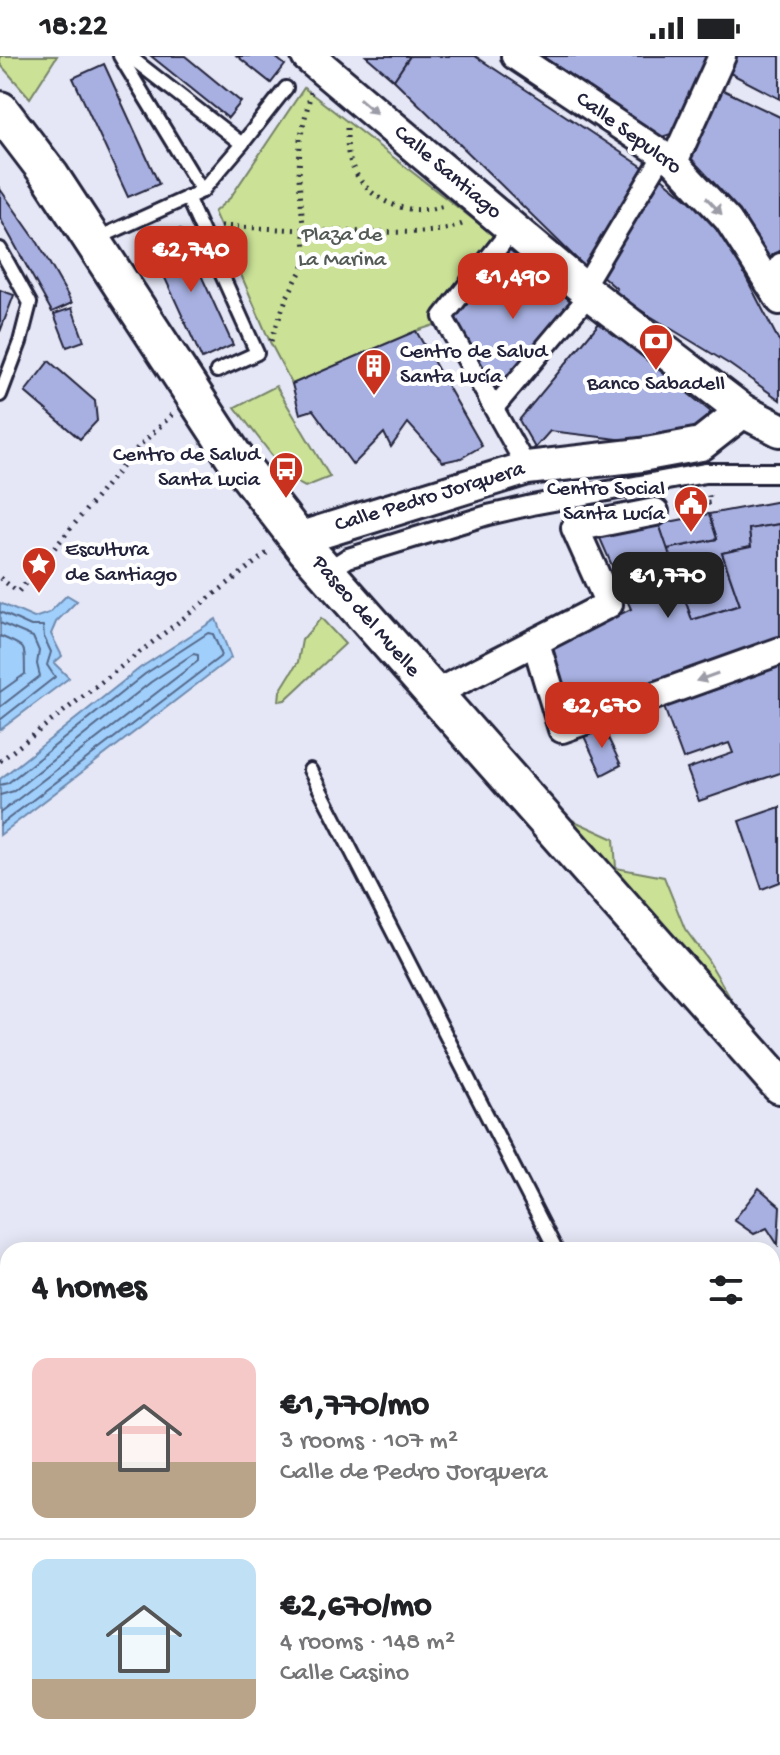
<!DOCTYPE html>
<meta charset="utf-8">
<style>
:root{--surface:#fff;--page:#f2f2f2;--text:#202124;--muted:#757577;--line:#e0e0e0;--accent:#c8321e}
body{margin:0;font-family:"Gochi Hand",sans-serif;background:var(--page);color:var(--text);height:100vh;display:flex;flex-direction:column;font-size:30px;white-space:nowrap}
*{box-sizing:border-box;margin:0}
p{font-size:26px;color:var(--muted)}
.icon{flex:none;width:44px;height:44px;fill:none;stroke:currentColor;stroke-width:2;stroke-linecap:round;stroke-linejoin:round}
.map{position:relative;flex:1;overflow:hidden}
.side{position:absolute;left:0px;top:1186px;width:780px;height:514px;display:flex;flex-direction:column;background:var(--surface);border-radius:24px 24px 0 0;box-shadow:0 4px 20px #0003}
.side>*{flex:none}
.price{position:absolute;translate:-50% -68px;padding:0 18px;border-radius:16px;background:var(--accent);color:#fff;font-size:26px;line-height:52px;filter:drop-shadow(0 2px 4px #0008)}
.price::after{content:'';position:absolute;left:50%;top:48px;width:24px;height:18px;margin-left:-12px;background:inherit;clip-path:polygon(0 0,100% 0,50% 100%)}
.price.on{background:#222;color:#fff}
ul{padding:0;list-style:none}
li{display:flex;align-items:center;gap:24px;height:200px;padding:0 32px}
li+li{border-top:2px solid var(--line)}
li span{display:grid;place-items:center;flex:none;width:224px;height:160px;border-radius:16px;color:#555}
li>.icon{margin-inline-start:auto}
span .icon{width:96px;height:96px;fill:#fffc;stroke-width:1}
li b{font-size:34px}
h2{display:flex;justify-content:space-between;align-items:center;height:96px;padding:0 32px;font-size:34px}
.status{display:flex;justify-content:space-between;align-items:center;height:56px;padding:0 40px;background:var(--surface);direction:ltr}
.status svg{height:22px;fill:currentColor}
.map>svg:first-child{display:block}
.green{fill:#cae196;stroke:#768268;stroke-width:2}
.water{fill:#a0cffc;stroke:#6e8aaf;stroke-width:2}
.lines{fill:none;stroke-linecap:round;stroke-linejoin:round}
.shore{stroke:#546788;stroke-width:2}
.building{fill:#a7b0e0;stroke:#22223b;stroke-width:2}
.service-casing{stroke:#22223b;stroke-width:18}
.pedestrian-casing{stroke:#22223b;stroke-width:24}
.minor-casing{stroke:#22223b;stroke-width:32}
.tertiary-casing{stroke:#22223b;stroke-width:38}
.secondary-casing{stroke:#22223b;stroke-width:42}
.path{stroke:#22223b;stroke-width:5;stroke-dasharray:2 6;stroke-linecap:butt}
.service{stroke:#fff;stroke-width:12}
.pedestrian{stroke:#fff;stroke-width:18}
.minor{stroke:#fff;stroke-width:26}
.tertiary{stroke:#fff;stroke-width:32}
.secondary{stroke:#fff;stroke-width:36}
.oneway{fill:#9c9ca7}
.labels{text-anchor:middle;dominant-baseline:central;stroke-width:8;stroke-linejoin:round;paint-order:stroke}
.street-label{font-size:22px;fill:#22223b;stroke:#fff}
.park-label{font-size:22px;fill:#545b56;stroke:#fff}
.poi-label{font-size:22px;fill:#22223b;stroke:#fff;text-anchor:start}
</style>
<div class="status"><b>18:22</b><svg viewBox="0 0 49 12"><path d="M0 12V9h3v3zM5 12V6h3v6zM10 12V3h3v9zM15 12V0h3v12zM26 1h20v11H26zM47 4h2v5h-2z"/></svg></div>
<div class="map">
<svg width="780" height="1699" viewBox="0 0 780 1699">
<rect width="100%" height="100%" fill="#e5e7f6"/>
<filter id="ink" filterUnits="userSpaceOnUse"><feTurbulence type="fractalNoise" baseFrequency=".0125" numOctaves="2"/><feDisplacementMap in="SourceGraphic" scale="16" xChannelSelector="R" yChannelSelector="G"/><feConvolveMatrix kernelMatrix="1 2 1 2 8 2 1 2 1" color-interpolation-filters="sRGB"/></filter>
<g filter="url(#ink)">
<g class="green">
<path d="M0 0H57L30 42 0 8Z"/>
<path d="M304 32 510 192 453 263 416 275 292 328 270 286 214 156 230 142Z"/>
<path d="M276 330 330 421 305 431 290 423 235 351Z"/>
<path d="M321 562 345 588 285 644 279 645 280 635 298 606 302 584Z"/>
<path d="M557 757 614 783 616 812 664 821 685 873 708 904 745 967Z"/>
</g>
<g class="water">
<path d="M67 539 77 545 56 566 51 578 62 600 54 607 69 622 0 674V547L34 562 49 557Z"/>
<path d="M216 563 231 602 0 779V723L140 612Z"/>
</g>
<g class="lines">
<g class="shore">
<path d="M0 556 31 570H43L44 581 51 596 47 609 55 621 0 664"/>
<path d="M0 567 33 581 39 595 37 608 40 620 0 651"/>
<path d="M0 580C29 593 24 588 25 618L0 636"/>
<path d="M0 729 8 727 145 618 208 577 213 578 221 597 220 601 0 769"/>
<path d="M0 739 14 735 151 626 193 598 198 599V605L0 757"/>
</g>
</g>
<g class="building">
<path d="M151 0H185L241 46 228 62Z"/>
<path d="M237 0H274L285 9 271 27Z"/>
<path d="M366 0H410L394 24Z"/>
<path d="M410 0H475L646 113 586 212 394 24Z"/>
<path d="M542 0H709L674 77 662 81Z"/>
<path d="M736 0H780V43L728 16Z"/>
<path d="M104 8 159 128 128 141 73 22Z"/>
<path d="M721 33 780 61V194L771 209 743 166 689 100Z"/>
<path d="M658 119 719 169 780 287V344L729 308 614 238 617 233 600 218Z"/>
<path d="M0 133 38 187 72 247 52 256 0 162Z"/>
<path d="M180 173 233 289 202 303 149 187Z"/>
<path d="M510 192 581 253 506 343 491 331 453 263Z"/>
<path d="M0 234 14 239 0 276Z"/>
<path d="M72 252 84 285 67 291 54 258Z"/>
<path d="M600 266 711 356 701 367 688 379 643 386 550 375 535 392 519 364Z"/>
<path d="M416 275 482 390 461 402 443 406 408 367 391 391 384 377 353 409 313 354 300 358 292 328Z"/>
<path d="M49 305 95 345 97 365 80 383 25 336Z"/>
<path d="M780 445V468L749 473 751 491 722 497 740 549 692 564 667 493 717 483 709 458Z"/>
<path d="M709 458 717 483 667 493 659 468Z"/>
<path d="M659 468 692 564 740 549 722 497 751 491 749 473 780 468V583L569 660 547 594 631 553 599 480Z"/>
<path d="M780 606V717L699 745 687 713 733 697 729 687 683 703 664 651Z"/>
<path d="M602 669 621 709 602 719 583 678Z"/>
<path d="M780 751V826L762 833 739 765Z"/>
<path d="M759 1132 780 1150 778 1189 767 1172 754 1178 734 1164Z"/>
</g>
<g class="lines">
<g class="service-casing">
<g id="service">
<path d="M120 0 202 135"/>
<path d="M242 88 286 32"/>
<path d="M187 141 257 297 217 315"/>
<path d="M96 183 202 135 242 88 129 0"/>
<path d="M0 193 30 247 20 286 0 339"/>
<path d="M310 714 556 1194"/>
<path d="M772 1674 780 1694"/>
</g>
</g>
<g class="pedestrian-casing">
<g id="pedestrian">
<path d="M513 172 443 261 494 352 590 238"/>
<path d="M769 225 780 207"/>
<path d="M583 232 663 99"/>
<path d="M489 344 527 412"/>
<path d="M326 516 348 502 488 459 532 449 705 417H780"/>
</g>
</g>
<g class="minor-casing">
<g id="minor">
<path d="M515 0 674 106 728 164 780 245"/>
<path d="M674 106 722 0"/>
<path d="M536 587 562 673 780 595"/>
<path d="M434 638 609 548 575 472 655 456"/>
</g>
</g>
<g class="tertiary-casing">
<g id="tertiary">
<path d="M308 0 590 238 743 355 780 374"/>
<path d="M298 483 527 412 641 399 701 388 743 355"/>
</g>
</g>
<g class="secondary-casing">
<path id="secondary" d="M0 54 51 121 233 399 305 492 780 1029"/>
</g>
<g class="path">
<path d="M347 72C347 80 347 89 348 97 358 141 403 163 444 150"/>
<path d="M221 170C272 173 323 175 375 176 405 176 437 179 465 167"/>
<path d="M271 285 286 243 306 205 299 122 300 83 311 36"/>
<path d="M676 452 710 447 708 435"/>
<path d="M0 522 18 536 139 390 173 358"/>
<path d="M0 705 271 494"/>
</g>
<use href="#service" class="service"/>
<use href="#pedestrian" class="pedestrian"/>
<use href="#minor" class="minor"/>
<use href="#tertiary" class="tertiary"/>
<use href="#secondary" class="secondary"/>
</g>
<defs><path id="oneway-solid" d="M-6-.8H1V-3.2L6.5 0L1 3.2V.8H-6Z" transform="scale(2)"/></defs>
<g class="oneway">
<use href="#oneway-solid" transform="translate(368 50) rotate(40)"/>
<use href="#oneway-solid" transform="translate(714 150) rotate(47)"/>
<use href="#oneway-solid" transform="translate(707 621) rotate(160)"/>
</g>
</g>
<defs>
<g id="bank-pin" transform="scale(1.8)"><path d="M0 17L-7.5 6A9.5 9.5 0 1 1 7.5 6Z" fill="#c8321e" stroke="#fff"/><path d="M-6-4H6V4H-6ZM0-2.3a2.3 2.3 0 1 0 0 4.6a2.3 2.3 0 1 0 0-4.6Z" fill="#fff"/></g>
<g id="building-pin" transform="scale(1.8)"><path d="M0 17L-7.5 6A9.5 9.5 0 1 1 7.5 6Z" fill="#c8321e" stroke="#fff"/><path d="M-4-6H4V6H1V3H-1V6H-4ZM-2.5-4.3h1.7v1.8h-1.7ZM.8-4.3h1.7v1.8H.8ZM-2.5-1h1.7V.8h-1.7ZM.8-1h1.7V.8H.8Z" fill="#fff"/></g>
<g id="bus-pin" transform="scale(1.8)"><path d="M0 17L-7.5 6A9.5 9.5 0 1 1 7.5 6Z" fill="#c8321e" stroke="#fff"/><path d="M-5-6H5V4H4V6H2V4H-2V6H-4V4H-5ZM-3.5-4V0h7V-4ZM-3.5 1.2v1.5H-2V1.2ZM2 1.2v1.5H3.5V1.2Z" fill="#fff"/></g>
<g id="civic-pin" transform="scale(1.8)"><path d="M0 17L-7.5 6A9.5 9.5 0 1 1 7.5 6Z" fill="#c8321e" stroke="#fff"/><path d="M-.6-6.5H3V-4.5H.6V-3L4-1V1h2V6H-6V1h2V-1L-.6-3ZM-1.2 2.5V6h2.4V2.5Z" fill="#fff"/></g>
<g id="sight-pin" transform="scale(1.8)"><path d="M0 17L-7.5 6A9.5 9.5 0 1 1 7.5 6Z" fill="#c8321e" stroke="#fff"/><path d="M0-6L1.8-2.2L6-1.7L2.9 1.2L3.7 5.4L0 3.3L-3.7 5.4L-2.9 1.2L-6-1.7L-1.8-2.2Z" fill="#fff"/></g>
</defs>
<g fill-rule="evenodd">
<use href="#bank-pin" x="656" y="285"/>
<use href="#building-pin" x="374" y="310"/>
<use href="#bus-pin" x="286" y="413"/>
<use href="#civic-pin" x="691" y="447"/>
<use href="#sight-pin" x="39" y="508"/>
</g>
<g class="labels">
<g class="street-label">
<text transform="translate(628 78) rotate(36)">Calle Sepulcro</text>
<text transform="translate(447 117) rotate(40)">Calle Santiago</text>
<text transform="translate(430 442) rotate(-17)">Calle Pedro Jorquera</text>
<text transform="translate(365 561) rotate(49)">Paseo del Muelle</text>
</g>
<g class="park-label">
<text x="342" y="180">Plaza de<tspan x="342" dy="25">La Marina</tspan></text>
</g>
<g class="poi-label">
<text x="400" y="297">Centro de Salud<tspan x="400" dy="25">Santa Lucía</tspan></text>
<text x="656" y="329" text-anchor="middle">Banco Sabadell</text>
<text x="260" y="400" text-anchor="end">Centro de Salud<tspan x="260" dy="25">Santa Lucia</tspan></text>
<text x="665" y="434" text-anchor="end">Centro Social<tspan x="665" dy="25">Santa Lucía</tspan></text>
<text x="65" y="495">Escultura<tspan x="65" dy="25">de Santiago</tspan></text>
</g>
</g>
</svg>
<b class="price" style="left:191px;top:238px">€2,740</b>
<b class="price" style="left:513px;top:265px">€1,490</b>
<b class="price on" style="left:668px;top:564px">€1,770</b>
<b class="price" style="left:602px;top:694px">€2,670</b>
<section class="side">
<h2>4 homes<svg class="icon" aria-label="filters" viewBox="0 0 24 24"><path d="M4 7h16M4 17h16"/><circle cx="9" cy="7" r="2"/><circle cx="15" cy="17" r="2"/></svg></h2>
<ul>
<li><span style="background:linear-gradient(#f6c9c9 65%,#b9a48a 0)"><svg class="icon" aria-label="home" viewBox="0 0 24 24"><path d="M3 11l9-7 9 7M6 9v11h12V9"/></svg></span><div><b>€1,770/mo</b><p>3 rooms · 107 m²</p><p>Calle de Pedro Jorquera</p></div></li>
<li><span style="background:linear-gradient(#bfe0f5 75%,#b9a48a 0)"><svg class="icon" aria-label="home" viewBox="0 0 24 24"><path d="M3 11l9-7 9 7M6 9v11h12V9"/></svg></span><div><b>€2,670/mo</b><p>4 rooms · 148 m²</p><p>Calle Casino</p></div></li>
</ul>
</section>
</div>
